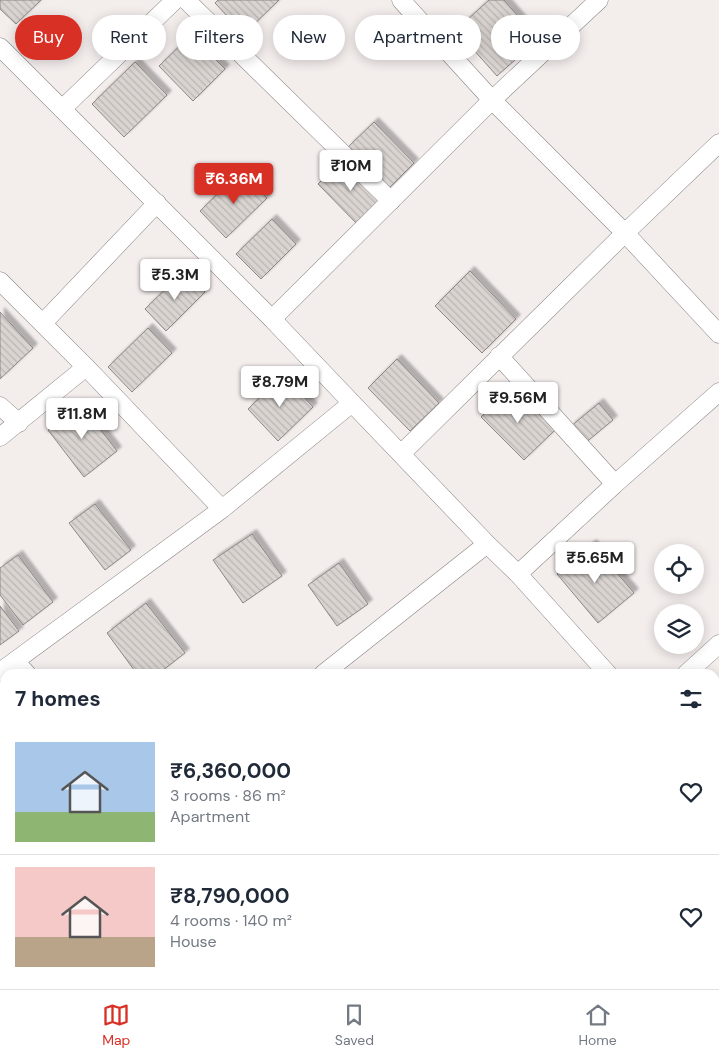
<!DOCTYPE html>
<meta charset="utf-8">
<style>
:root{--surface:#fff;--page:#f6f6f7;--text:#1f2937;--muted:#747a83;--line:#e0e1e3;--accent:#d93025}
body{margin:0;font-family:"DM Sans",sans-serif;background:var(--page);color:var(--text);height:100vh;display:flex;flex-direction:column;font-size:19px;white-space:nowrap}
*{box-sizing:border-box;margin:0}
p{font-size:16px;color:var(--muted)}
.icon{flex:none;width:28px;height:28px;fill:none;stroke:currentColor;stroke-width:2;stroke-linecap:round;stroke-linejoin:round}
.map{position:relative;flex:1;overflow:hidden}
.details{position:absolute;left:0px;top:669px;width:720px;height:321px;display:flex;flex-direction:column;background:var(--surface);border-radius:15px 15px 0 0;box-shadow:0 2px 12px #0003}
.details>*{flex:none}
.banner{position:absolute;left:15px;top:15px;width:690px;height:45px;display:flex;gap:10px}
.fabs{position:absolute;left:654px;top:544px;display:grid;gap:10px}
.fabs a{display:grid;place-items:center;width:50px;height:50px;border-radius:50%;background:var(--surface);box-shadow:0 2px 12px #0003;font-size:25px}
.price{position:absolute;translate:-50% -42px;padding:0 11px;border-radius:5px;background:#fff;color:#222;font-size:16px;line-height:32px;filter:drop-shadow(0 1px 2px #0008)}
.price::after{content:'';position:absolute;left:50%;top:30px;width:15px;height:11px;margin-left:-8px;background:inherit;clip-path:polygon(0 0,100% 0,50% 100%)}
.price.active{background:var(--accent);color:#fff}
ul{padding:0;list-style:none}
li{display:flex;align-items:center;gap:15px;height:125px;padding:0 15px}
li+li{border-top:1px solid var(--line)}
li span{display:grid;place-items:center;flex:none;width:140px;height:100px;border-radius:0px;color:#555}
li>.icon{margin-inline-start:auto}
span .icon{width:60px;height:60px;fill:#fffc;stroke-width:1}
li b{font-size:21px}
h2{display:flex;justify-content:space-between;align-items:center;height:60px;padding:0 15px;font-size:21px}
.tag{padding:0 18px;border-radius:22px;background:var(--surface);box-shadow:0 2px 12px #0003;font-size:18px;line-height:45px}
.tag.active{background:var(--accent);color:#fff}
.menu{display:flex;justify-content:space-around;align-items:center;height:70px;border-top:1px solid var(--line);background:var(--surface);font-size:14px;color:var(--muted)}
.menu a{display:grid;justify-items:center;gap:2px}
.menu .active{color:var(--accent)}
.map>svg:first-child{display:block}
.building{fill:url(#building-back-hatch);stroke:#8c8684;filter:url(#shadow)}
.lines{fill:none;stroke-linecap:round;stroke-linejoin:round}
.minor-casing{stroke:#898383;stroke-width:19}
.secondary-casing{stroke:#898383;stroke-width:26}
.minor{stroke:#fff;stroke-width:18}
.secondary{stroke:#fff;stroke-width:24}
</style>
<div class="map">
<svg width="719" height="989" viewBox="0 0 719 989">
<defs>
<pattern id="building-back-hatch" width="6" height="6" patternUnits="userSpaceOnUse" patternTransform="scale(1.25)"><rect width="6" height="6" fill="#d9d4d0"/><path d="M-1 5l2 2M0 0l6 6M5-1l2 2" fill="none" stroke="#bbb6b3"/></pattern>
<filter id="shadow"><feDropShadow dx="4.5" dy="-4.5" stdDeviation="1" flood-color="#0004"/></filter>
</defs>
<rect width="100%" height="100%" fill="#f3edec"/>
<g class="building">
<path d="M0 0H41L16 24 0 9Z"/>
<path d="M218 0H279L244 34 215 3Z"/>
<path d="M489 0H504L538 39 497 76 456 30Z"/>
<path d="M191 35 225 69 193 101 159 66Z"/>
<path d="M135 62 167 95 124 137 92 104Z"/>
<path d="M374 122 414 163 389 188 348 147Z"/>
<path d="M343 159 384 201 359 226 318 184Z"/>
<path d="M241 171 267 198 226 238 200 211Z"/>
<path d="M272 219 296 244 261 279 236 254Z"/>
<path d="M184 271 205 292 166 331 145 309Z"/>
<path d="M470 271 516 319 482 353 435 306Z"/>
<path d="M0 312 33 348 0 379Z"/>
<path d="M148 328 172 353 132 392 108 367Z"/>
<path d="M397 359 439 403 410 431 368 388Z"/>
<path d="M283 375 313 407 278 441 248 409Z"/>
<path d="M512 387 555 430 524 460 481 417Z"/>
<path d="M599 403 613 420 584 444 570 427Z"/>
<path d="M81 404 117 451 84 477 48 430Z"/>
<path d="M95 504 131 550 105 570 69 523Z"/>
<path d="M252 534 282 576 243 603 213 560Z"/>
<path d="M592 544 634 593 598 623 557 574Z"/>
<path d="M18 555 53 602 23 625 0 595V568Z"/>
<path d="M339 563 368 604 337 626 308 585Z"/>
<path d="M146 603 185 653 158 674H137L107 633Z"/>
<path d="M0 606 19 631 0 645Z"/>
<path d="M5 715V755L0 748V719Z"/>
<path d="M5 793V816L0 810V797Z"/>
<path d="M715 805 719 810V852L715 855Z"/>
<path d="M719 957V989H679L684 985H715V960Z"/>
<path d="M494 985H562L567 989H491Z"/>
</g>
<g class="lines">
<g class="minor-casing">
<g id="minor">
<path d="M186 0 391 201"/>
<path d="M401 0 492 100 625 233 719 334"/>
<path d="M0 47 272 319 352 403 222 509 86 367 0 281"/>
<path d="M62 109 175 0"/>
<path d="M272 319 492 100 599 0"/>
<path d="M43 323 157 203"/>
<path d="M499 356 615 484"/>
<path d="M352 403 487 544 518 574 615 484 719 392"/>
<path d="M0 406 19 423"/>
<path d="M0 437 86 367"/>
<path d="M401 454 625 233 719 143"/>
<path d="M518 574 608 674"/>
<path d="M15 661 27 674"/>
<path d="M0 672 222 509"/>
<path d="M323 674 487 544"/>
<path d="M686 674 719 644"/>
<path d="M715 777 719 780"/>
<path d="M0 907 5 903"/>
<path d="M85 985 88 989"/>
<path d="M341 985 344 989"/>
</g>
</g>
<g class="secondary-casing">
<g id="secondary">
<path d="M715 901 719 898"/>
<path d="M621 989 625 985"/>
</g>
</g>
<use href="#minor" class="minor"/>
<use href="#secondary" class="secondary"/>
</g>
</svg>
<div class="fabs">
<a><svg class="icon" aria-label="locate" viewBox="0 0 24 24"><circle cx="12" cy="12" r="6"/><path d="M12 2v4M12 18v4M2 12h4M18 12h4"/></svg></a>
<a><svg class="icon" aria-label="layers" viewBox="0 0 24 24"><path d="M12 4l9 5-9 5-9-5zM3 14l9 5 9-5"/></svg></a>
</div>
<b class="price" style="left:351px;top:192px">₹10M</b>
<b class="price active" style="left:234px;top:205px">₹6.36M</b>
<b class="price" style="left:175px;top:301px">₹5.3M</b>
<b class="price" style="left:280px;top:408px">₹8.79M</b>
<b class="price" style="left:518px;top:424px">₹9.56M</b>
<b class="price" style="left:82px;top:440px">₹11.8M</b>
<b class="price" style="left:595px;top:584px">₹5.65M</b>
<div class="banner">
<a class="tag active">Buy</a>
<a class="tag">Rent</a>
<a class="tag">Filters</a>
<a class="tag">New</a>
<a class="tag">Apartment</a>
<a class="tag">House</a>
</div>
<section class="details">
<h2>7 homes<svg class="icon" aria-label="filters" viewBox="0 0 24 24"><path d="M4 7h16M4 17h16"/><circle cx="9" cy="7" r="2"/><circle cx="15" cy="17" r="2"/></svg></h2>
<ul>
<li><span style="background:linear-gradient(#a9c7e8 70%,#8fb573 0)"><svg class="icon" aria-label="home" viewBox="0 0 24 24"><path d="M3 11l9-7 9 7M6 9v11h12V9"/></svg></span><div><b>₹6,360,000</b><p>3 rooms · 86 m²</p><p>Apartment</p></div><svg class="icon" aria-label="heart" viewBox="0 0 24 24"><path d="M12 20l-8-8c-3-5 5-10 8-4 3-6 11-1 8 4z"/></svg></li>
<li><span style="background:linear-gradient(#f6c9c9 70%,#b9a48a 0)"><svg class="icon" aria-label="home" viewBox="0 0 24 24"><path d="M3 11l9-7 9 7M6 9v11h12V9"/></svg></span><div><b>₹8,790,000</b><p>4 rooms · 140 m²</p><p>House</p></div><svg class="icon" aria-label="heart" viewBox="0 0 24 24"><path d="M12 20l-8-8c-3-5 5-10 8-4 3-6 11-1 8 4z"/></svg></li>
</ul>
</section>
</div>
<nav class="menu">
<a class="active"><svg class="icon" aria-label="map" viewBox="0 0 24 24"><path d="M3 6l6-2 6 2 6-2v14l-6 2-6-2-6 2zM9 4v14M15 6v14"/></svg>Map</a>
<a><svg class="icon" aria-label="saved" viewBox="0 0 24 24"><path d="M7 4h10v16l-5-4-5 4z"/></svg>Saved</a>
<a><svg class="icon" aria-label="home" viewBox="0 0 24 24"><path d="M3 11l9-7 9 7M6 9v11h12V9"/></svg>Home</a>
</nav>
